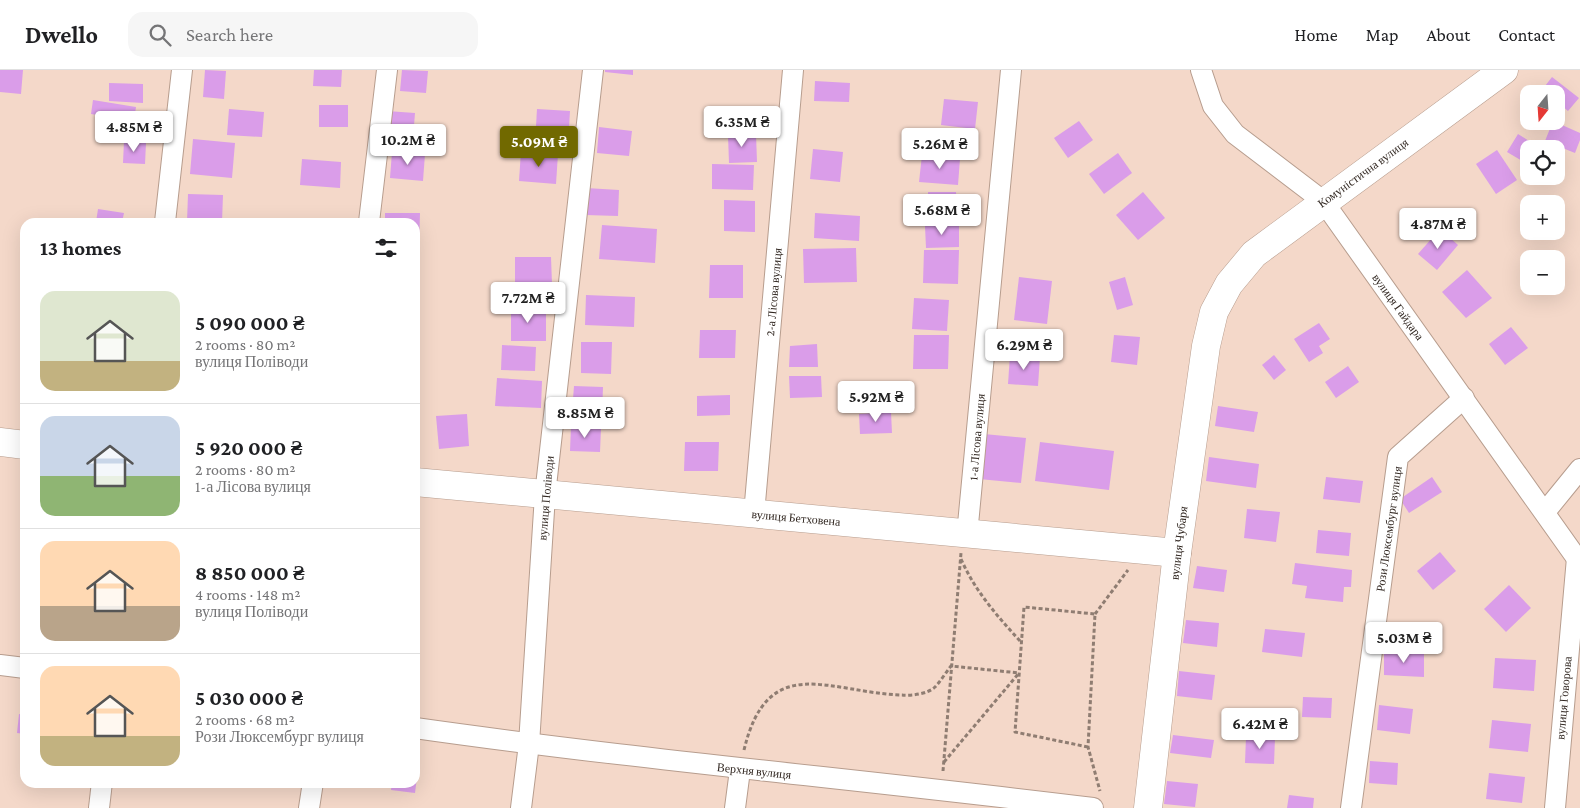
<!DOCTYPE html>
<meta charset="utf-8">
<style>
:root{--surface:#fff;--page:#f6f6f6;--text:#202124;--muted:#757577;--line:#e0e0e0;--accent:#716900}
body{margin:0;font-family:"Crimson Pro",serif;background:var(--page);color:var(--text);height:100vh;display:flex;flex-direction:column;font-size:19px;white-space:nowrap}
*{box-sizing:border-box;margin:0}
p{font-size:16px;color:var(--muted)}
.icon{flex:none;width:28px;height:28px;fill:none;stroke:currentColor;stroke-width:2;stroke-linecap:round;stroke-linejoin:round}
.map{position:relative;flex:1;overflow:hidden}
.sheet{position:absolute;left:20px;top:148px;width:400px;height:570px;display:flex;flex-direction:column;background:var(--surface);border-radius:15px;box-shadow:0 5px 20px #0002}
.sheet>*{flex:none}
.needle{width:32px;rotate:197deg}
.buttons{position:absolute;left:1520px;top:15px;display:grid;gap:10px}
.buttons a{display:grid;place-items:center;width:45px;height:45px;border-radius:10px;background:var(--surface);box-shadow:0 5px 20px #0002;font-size:25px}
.price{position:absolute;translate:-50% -42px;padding:0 11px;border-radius:5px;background:#fff;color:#222;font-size:16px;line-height:32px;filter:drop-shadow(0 1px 2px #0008)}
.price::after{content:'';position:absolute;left:50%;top:30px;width:15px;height:11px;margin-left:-8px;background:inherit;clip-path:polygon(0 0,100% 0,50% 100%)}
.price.active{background:var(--accent);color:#fff}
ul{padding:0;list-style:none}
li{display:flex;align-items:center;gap:15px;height:125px;padding:0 20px}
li+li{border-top:1px solid var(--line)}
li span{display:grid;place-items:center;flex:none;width:140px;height:100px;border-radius:15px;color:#555}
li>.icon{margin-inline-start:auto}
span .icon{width:60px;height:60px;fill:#fffc;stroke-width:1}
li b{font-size:21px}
h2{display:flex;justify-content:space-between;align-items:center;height:60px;padding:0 20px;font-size:21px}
header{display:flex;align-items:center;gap:30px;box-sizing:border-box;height:70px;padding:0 25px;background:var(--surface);border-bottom:1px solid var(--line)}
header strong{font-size:24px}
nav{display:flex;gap:28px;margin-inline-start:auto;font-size:18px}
.search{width:350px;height:45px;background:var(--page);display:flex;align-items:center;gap:12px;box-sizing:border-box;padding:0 18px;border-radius:15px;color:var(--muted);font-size:19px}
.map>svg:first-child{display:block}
.building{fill:#da9de9}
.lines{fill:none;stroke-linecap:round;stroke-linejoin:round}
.street-casing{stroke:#b79d8e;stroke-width:22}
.secondary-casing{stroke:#b79d8e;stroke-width:29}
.path{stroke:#8f7d72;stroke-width:3;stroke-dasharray:4 2.5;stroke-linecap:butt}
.street{stroke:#fff;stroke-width:20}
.secondary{stroke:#fff;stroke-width:28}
.labels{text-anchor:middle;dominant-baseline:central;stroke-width:4;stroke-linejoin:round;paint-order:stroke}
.street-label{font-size:12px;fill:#322822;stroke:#fff}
</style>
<header>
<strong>Dwello</strong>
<div class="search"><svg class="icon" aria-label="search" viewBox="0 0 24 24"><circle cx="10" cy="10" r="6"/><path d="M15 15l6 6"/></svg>Search here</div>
<nav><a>Home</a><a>Map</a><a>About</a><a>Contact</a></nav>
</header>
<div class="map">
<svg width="1580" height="738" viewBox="0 0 1580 738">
<rect width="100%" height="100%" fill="#f4d8c9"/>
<g class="building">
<path d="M0 0H23L21 24 0 22Z"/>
<path d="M205 0 226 1 224 29 203 27Z"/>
<path d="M314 0H342L341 17 313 16Z"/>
<path d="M402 0 428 1 426 23 400 21Z"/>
<path d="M605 0H633V5L605 2Z"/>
<path d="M1552 7 1579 28 1568 41 1556 31V24H1547L1542 20Z"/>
<path d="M815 11 850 13 849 32 814 31Z"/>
<path d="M109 13 143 14V33L109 31Z"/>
<path d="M944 29 978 32 975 59 941 55Z"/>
<path d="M93 30 136 37 134 51 91 44Z"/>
<rect x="319" y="35" width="29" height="22"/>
<path d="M229 39 264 42 262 67 227 65Z"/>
<path d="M537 39 570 41 568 75 535 73Z"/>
<path d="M387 41 415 43 413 68 386 67Z"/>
<path d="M1079 51 1093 70 1068 88 1054 68Z"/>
<path d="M1553 51 1580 63V70L1575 83 1545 71Z"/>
<path d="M599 57 632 61 629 86 597 83Z"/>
<path d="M756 64 757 92 729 93 728 65Z"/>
<path d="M1518 64 1542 79H1529V95L1507 82Z"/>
<path d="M193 69 235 73 232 108 190 104Z"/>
<path d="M124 71 146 73 145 94 123 93Z"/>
<path d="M813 79 843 82 840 112 810 109Z"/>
<path d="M1497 80 1517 110 1496 124 1476 94Z"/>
<path d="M521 81 558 84 556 114 519 111Z"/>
<path d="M392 82 425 84 423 111 390 108Z"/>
<path d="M1118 83 1132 103 1104 124 1089 104Z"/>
<path d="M922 85 960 89 958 115 919 112Z"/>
<path d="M302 89 341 92 340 118 300 115Z"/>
<path d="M712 94 754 95 753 120 712 119Z"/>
<path d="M586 118 619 120 618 146 585 145Z"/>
<path d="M928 122H956L957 145 929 146Z"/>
<path d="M1143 122 1165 148 1138 170 1116 145Z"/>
<path d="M188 124 223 125 222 152H187Z"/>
<path d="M724 130 755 131V162L724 161Z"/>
<path d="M98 139 124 143 122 152H96Z"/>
<path d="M385 143H420L419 177H415V152H385Z"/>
<path d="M815 143 860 146 859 171 814 168Z"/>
<path d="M602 155 657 159 655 193 599 189Z"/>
<path d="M959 155V177L926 178 925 156Z"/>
<path d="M1440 159 1458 175 1437 200 1418 184Z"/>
<path d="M856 178 857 212 804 213 803 179Z"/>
<path d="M924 180H959L958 214 923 213Z"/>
<path d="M515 187H551L552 214H515Z"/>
<path d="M710 195H743V228H709Z"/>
<path d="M1467 200 1492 228 1466 248 1442 222Z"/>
<path d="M1019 207 1052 211 1047 254 1014 250Z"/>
<path d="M1125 207 1133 235 1117 240 1109 212Z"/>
<path d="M586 225 635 227 634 257 585 255Z"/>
<path d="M914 228 949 230 947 261 912 259Z"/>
<path d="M511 237 546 238V271H511Z"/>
<path d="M1319 253 1330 269 1319 276 1323 283 1309 292 1294 269Z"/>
<path d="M1511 257 1528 278 1505 295 1489 274Z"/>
<path d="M700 260H736L735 288H699Z"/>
<path d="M914 265H949L948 299H913Z"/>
<path d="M1114 265 1140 267 1137 295 1111 292Z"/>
<path d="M581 272H612L611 304 581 303Z"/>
<path d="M817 274 818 297H789L790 276Z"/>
<path d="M502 275 536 277 535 301 501 300Z"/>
<path d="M1010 285 1040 287 1038 316 1008 314Z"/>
<path d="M1274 285 1286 300 1274 310 1262 295Z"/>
<path d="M1348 296 1359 312 1336 328 1325 312Z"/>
<path d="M789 306H821L822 327 790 328Z"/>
<path d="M497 308 542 311 541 338 495 336Z"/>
<path d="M574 316 603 317 602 344 572 342Z"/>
<path d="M730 325V345L697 346V326Z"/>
<path d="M1218 336 1258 342 1254 362 1215 356Z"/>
<path d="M891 342 892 363 860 364 859 344Z"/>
<path d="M467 344 469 376 439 379 436 346Z"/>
<path d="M571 356 601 358 600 382 570 381Z"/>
<path d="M984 364 1026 368 1021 413 979 409Z"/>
<path d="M685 372H719L718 401H684Z"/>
<path d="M1040 372 1114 381 1109 420 1035 411Z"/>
<path d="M1209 387 1259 394 1256 418 1206 411Z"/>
<path d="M1326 407 1363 411 1360 433 1323 429Z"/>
<path d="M1432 407 1442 422 1409 443 1400 429Z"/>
<path d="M1247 439 1280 442 1276 472 1244 468Z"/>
<path d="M1318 460 1351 463 1349 486 1316 483Z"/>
<path d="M1440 482 1456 501 1433 520 1417 501Z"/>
<path d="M1295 493 1352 500 1351 517H1344L1343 532 1305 528 1307 516 1292 514Z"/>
<path d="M1197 496 1227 500 1224 522 1193 518Z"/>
<path d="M1509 515 1531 538 1506 562 1484 539Z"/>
<path d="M1186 550 1219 553 1217 577 1183 573Z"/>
<path d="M1265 559 1305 563 1302 587 1262 582Z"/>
<path d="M1384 581 1424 583V607L1384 605Z"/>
<path d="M1495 588 1536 590 1534 621 1493 618Z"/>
<path d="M1179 601 1215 605 1212 630 1177 626Z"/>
<path d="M1303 627 1332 628 1331 648 1302 647Z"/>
<path d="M1379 635 1413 639 1410 664 1377 660Z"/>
<path d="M19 644 25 645V664L17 663Z"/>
<path d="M1492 650 1531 654 1528 682 1489 678Z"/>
<path d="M1173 665 1214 670 1211 688 1170 683Z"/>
<path d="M1246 667 1275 668 1274 694 1245 693Z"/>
<path d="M415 682 420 683 415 723 391 720 392 712H415Z"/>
<path d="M1370 691 1398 693 1397 715 1369 713Z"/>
<path d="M1489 703 1525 707 1522 733 1486 729Z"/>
<path d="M1167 711 1198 714 1195 737 1164 734Z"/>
<path d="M1289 725 1314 728 1313 738H1287Z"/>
</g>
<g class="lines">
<g class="street-casing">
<g id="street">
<path d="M1201 0 1213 36 1235 64 1323 131 1580 493"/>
<path d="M165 152 182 0"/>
<path d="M369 152 387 0"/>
<path d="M1545 442 1580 399"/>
<path d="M754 444 793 0"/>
<path d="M967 465 1011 0"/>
<path d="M0 595 25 598"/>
<path d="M415 658C640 690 867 710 1093 738"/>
<path d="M99 738 102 712"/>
<path d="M309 738 313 712"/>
<path d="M521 738 529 674 545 425 593 0"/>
<path d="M735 738 740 700"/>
<path d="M1351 738 1398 387 1464 328"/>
<path d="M1555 738 1577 488"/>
</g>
</g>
<g class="secondary-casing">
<g id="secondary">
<path d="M0 372 25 375"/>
<path d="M415 412 1177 483"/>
<path d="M1148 738 1177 483 1206 276 1214 242 1229 214 1254 184 1504 0"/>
</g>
</g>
<g class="path">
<path d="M961 489C975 521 997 546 1021 572"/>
<path d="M1095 544 1128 500"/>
<path d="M1088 677 1015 662 1024 537 1095 544 1088 677 1100 721"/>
<path d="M744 680C768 580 830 623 902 625 911 626 928 624 935 617 941 611 946 602 951 596L1019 603"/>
<path d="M944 692 1019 603"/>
<path d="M943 701 961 483"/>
</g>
<use href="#street" class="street"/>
<use href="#secondary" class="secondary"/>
</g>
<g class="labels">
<g class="street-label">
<text transform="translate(1363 103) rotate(-36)">Комуністична вулиця</text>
<text transform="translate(774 222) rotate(-85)">2-а Лісова вулиця</text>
<text transform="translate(1398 237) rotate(54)">вулиця Гайдара</text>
<text transform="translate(977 367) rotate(-85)">1-а Лісова вулиця</text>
<text transform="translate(546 428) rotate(-85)">вулиця Поліводи</text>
<text transform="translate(796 448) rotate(5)">вулиця Бетховена</text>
<text transform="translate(1389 459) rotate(-82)">Рози Люксембург вулиця</text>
<text transform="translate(1179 473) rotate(-83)">вулиця Чубаря</text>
<text transform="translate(1564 628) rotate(-85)">вулиця Говорова</text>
<text transform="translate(754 701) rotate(6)">Верхня вулиця</text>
</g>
</g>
</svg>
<div class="buttons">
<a><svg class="needle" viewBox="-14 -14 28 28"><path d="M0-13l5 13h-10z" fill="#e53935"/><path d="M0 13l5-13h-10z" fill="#757577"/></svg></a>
<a><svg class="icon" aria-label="locate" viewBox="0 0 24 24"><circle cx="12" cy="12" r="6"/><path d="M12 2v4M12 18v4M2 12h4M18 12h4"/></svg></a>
<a>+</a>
<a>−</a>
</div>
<b class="price" style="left:742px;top:78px">6.35M ₴</b>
<b class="price" style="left:134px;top:83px">4.85M ₴</b>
<b class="price" style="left:408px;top:96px">10.2M ₴</b>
<b class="price active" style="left:539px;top:98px">5.09M ₴</b>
<b class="price" style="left:940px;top:100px">5.26M ₴</b>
<b class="price" style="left:942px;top:166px">5.68M ₴</b>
<b class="price" style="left:1438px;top:180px">4.87M ₴</b>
<b class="price" style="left:528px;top:254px">7.72M ₴</b>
<b class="price" style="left:1024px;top:301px">6.29M ₴</b>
<b class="price" style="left:876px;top:353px">5.92M ₴</b>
<b class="price" style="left:585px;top:369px">8.85M ₴</b>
<b class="price" style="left:1404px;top:594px">5.03M ₴</b>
<b class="price" style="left:1260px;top:680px">6.42M ₴</b>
<section class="sheet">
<h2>13 homes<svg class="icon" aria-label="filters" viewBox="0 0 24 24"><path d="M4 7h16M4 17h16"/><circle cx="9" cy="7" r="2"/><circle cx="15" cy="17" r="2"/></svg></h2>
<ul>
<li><span style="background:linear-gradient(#dfe7d0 70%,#c2b280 0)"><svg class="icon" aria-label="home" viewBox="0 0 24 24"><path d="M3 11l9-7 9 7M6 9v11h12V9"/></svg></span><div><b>5 090 000 ₴</b><p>2 rooms · 80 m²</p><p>вулиця Поліводи</p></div></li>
<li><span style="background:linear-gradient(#c9d6e8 60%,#8fb573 0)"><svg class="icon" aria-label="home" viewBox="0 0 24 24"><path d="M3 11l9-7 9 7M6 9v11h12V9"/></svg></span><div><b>5 920 000 ₴</b><p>2 rooms · 80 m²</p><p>1-а Лісова вулиця</p></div></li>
<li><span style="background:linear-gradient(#ffd9b3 65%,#b9a48a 0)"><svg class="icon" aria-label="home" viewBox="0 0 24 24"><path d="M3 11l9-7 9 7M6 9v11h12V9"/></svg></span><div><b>8 850 000 ₴</b><p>4 rooms · 148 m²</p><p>вулиця Поліводи</p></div></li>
<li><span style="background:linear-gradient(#ffd9b3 70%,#c2b280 0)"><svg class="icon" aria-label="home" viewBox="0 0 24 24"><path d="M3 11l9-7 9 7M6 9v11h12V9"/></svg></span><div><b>5 030 000 ₴</b><p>2 rooms · 68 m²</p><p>Рози Люксембург вулиця</p></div></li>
</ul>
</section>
</div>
